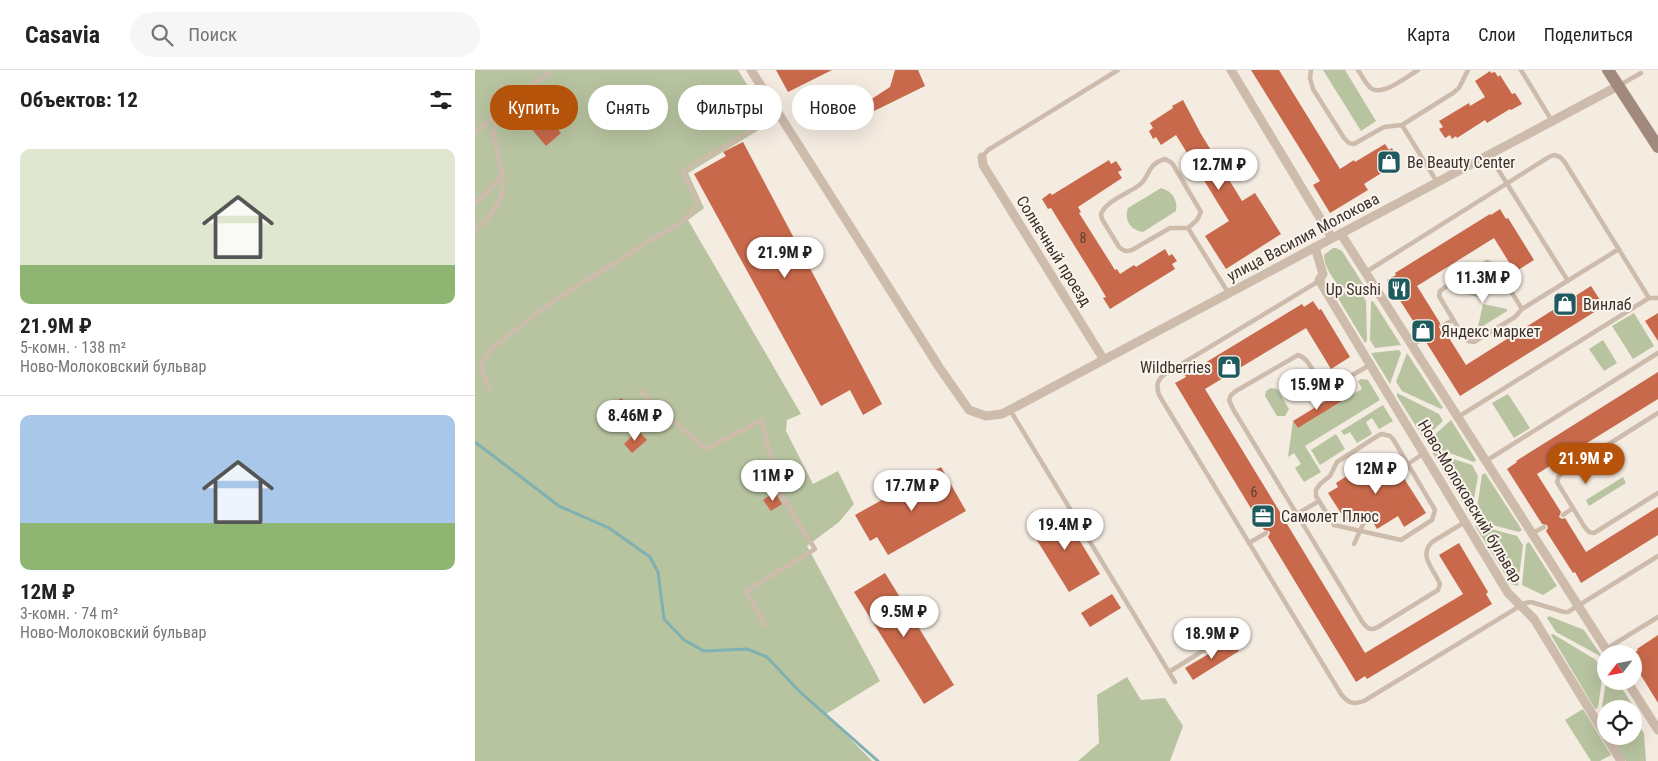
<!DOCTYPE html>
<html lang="ru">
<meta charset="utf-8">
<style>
:root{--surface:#fff;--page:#f6f6f6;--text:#222;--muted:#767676;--line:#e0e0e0;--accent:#b45309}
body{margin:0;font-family:"Roboto Condensed",sans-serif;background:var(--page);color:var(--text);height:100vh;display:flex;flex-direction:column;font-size:19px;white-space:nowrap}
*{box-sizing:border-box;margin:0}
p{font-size:16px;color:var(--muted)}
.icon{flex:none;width:28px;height:28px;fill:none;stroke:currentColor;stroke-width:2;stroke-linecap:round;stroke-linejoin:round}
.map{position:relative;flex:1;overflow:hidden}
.sheet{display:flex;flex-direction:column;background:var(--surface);width:475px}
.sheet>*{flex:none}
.guide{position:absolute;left:15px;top:15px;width:475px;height:45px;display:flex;gap:10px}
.needle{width:32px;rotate:238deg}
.fabs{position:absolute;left:1122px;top:575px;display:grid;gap:10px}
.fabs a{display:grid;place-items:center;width:45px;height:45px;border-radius:50%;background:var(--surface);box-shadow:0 5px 20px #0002;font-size:25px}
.price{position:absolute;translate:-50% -42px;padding:0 11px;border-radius:18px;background:#fff;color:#222;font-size:16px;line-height:32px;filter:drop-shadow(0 1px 2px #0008)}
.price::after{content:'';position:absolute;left:50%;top:30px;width:15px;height:11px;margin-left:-8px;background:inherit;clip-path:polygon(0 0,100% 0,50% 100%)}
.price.selected{background:var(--accent);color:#fff}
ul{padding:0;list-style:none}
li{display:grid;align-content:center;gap:10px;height:265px;padding:0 20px}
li+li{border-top:1px solid var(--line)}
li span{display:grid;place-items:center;height:155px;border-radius:10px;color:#555}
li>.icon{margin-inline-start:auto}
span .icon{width:90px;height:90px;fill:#fffc;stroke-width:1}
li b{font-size:21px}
h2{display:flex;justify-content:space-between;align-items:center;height:60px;padding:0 20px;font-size:21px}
.chip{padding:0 18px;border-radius:22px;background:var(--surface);box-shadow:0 5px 20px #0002;font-size:18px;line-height:45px}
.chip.selected{background:var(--accent);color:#fff}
header{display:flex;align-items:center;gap:30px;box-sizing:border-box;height:70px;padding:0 25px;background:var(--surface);border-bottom:1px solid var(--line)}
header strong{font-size:24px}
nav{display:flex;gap:28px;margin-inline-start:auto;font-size:18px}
.search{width:350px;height:45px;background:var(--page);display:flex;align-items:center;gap:12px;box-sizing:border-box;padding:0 18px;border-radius:28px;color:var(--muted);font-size:19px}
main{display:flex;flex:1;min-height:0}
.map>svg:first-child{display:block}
.green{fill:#b8c4a0}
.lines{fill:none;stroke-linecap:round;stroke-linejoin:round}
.stream{stroke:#7fb0b2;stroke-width:3}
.building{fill:#c8694b}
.lane{stroke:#cdbbac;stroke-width:4.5}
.street{stroke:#cdbbac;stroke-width:9}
.secondary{stroke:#a18a7d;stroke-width:12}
.labels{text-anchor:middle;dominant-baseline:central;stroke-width:4;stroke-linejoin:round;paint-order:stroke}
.number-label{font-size:14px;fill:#5e3e33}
.poi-label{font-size:16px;fill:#3b302b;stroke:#fbf5ee;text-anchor:start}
.street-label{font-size:16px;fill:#3b302b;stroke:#fbf5ee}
</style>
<header>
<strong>Casavia</strong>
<div class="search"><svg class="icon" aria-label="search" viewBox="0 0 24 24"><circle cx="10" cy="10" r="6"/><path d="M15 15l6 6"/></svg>Поиск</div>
<nav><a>Карта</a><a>Слои</a><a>Поделиться</a></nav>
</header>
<main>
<section class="sheet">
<h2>Объектов: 12<svg class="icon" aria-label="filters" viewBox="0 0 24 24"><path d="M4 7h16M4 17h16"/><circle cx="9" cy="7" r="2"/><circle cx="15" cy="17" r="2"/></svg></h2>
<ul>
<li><span style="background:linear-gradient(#dfe7d0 75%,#8fb573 0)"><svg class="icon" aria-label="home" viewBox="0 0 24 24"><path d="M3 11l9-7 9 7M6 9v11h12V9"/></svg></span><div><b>21.9M ₽</b><p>5-комн. · 138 m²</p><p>Ново-Молоковский бульвар</p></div></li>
<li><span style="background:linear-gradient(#a9c7e8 70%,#8fb573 0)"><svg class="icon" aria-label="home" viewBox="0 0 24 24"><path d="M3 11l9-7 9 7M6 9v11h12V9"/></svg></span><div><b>12M ₽</b><p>3-комн. · 74 m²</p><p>Ново-Молоковский бульвар</p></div></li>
</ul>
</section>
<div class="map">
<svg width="1183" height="691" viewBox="0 0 1183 691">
<rect width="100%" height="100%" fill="#f4ebe1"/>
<g class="green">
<path d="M0 0H263L295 53 213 103 229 138 213 150 326 344 312 350 311 361 338 414 363 401 379 434 364 452 332 476 405 611 351 644 397 691H0Z"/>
<path d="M848 0H870L901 51 886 61Z"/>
<path d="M686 118C697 121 703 130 701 141L668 162C655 160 649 150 653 138Z"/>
<path d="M858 178H861L867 181 890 217 889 219 865 218C858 208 849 197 849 185Z"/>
<path d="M1009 203 1005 228 982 221V220Z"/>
<path d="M862 222 886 223 891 231 892 271 890 273 860 223Z"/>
<path d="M898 231 926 275 900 278 895 270 896 232Z"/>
<path d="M1008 234 1032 239V241L1005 258 1003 257Z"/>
<path d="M1159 243 1179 276 1158 289 1137 256Z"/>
<path d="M1128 270 1142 293 1129 301 1114 279Z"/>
<path d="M924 280 926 283 915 314 896 283Z"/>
<path d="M932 283 968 338 966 339 927 321 921 312Z"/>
<path d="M886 309 893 310 905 330 830 376 846 402 829 412 820 398 826 394 819 383 813 387 818 351 823 358 846 344 842 336 851 331 856 338 867 331 862 324 870 319 875 326 887 319 883 311Z"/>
<path d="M796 318 802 319 814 339 810 346H802L790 326 791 321Z"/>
<path d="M922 323 964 344 968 351 949 369 922 326Z"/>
<path d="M1033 324 1055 358 1039 368 1017 333Z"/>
<path d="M908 335 918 351 904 359 897 348 891 352 897 364 882 373 875 362 869 365 866 361Z"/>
<path d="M976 350 1001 390 999 392 961 378 955 369Z"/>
<path d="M861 364 870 379 845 395 836 380Z"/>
<path d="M957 382 997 395 1003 406 996 447Z"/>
<path d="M1010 403 1047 460 1044 462 1006 452 1001 445 1007 405Z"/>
<path d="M1148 407 1151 413 1114 436 1111 430Z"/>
<path d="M1002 455 1042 466 1048 475 1043 516 1036 514 1000 456Z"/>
<path d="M1054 472 1082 516 1068 525 1047 515 1051 474Z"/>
<path d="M1074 546 1109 560 1126 585 1125 586 1081 562 1072 548Z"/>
<path d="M1078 564 1121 590 1128 601 1123 638 1120 639 1076 565Z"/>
<path d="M652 607 666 630 690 628 708 656 695 691H603L624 673 622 625Z"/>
<path d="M1131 611H1142L1167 649H1159V639H1131V645L1127 637Z"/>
<path d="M1108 639 1136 685 1125 691H1116L1090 650Z"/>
<path d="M1159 653H1163L1169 664 1171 691H1151L1136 666H1159Z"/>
</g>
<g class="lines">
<path class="stream" d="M0 372 84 436 134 458 175 487 183 502 189 549 209 570 229 581 272 579 292 587 325 622 403 691"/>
</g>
<g class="building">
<path d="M301 0H357L313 22Z"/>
<path d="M420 0H443L450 16 397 42 392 32 415 17Z"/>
<path d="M776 0H804L865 99 879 90 880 92 910 74 914 80 917 78 922 86 918 89 920 92 915 95 916 97 889 114 893 120 855 143 838 115 845 111Z"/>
<path d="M1015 1 1016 3 1020 2 1023 7 1025 5 1037 24 1040 23 1047 34 1036 40 1035 39 1012 53 1010 50 982 68 981 66 977 69 975 65 970 68 964 59 968 57 964 51 994 33 995 36 1010 27 1000 11Z"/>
<path d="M708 30 726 64 767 131 780 123 806 164 751 199 730 166 754 151 701 65 686 75 681 67 678 69 674 61 678 58 675 53 698 38 697 36Z"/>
<path d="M69 44 86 63 71 76 54 56Z"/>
<path d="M268 72 407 334 388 345 375 320 346 336 219 104 251 86 248 82Z"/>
<path d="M634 90 636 94 641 91 647 100 643 102 647 108 603 137 606 142 604 143 640 200 642 199 645 204 659 195 661 197 690 179 694 186 697 184 702 191 697 194 700 199 635 239 628 228 631 227 622 212 576 138 573 139 567 129 575 123 577 125Z"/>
<path d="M1025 139 1031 149 1033 148 1059 190 1040 202 1019 168 942 216 965 253 964 258 969 260 991 295 1116 216 1129 236 985 326 951 272 953 268 952 266 947 265 912 210 921 205 920 203 1015 144 1016 145Z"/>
<path d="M838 231 844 240 846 239 875 287 856 299 831 258 730 319 808 447 806 451 807 453 812 454 890 583 988 524 964 485 984 473 1013 522 1011 524 1017 534 892 609 890 606 881 612 793 467 795 463 794 461 789 460 700 313 711 307 710 305 827 234 829 237Z"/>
<path d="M1183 243V271L1170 251Z"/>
<path d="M1183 302V329L1062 404 1086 442 1084 447 1087 449 1090 448 1111 482 1183 437V465L1106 513 1100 502 1098 503 1071 461 1073 458 1072 455 1067 454 1032 399 1042 392 1041 391Z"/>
<path d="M862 324 867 331 823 358 818 351Z"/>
<path d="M146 328 158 340 139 359 127 347Z"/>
<path d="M163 360 172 370 157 383 149 374Z"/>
<path d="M893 387 900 399 914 390 922 404 925 402 951 443 929 457 923 446 902 459 893 443 883 450 880 445 871 451 853 423 863 417 861 413 875 404 873 400Z"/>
<path d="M466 397 491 441 413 485 402 467 395 471 380 445Z"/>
<path d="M300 422 307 434 296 441 288 430Z"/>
<path d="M586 440 625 504 594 522 555 459Z"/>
<path d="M410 503 479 615 449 634 379 522Z"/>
<path d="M637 524 646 538 615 557 606 543Z"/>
<path d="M1183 565V633L1159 594V583L1163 580 1162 579Z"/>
<path d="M757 570 764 581 718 610 710 598Z"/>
</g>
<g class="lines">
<g class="lane">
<path d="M836 0 835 8 838 19 869 68 874 73 879 74 909 57 927 55 978 23 984 18 993 0"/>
<path d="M883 0C887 6 891 15 897 19 910 25 933 6 943 0"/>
<path d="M1046 0 1077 51"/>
<path d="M1145 15 1166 3"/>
<path d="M927 55 962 112"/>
<path d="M0 63 24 42"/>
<path d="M1014 85 1093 211"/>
<path d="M507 87 513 80 643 0"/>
<path d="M0 133 23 111 27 102 18 62 25 41 77 0"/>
<path d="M713 158 722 150 726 142 697 93 690 89C670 95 676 107 663 116 652 124 631 131 626 144L627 149 644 177C649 181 651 182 657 180L695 158H713L754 224"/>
<path d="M0 161 16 145 28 123 27 104"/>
<path d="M891 202 1074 87 1079 85 1085 87 1089 91 1174 228 983 347"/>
<path d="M844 211 690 304C682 310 681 315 684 325L866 624C873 633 878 635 889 631L1050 533 1056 532 1089 542H1093L1183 486"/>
<path d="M1174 228H1183"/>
<path d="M1047 239 1021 197 1017 194 1012 192 969 218 965 221 964 226 988 266 993 271 999 272 1040 247 1047 239 1144 179"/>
<path d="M967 256 978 250"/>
<path d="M937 275 949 268"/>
<path d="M895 295 856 317C838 314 839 290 823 285L761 321 756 325 754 330 758 339 888 553C893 559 896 561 903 557L963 520 965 514C959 499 943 486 957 472L990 452"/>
<path d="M15 319 7 301V292L20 276 77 232 184 165 205 154 223 134 208 101 303 45"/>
<path d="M165 321 230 379 287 350 302 418 340 479 271 521 290 555"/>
<path d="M535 340 700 612"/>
<path d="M1183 343 1088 403 1084 406 1082 412 1109 456 1114 462 1119 463 1183 423"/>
<path d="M907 364 915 366 918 369 960 440 957 450 926 470 859 455 841 426V420L845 414 855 406 862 392 904 365Z"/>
<path d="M1011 391 1183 283"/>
<path d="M933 394 949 383"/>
<path d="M1088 445 1098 438"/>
<path d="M810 451 844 431"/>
<path d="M1058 463 1069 457"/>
<path d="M774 473 791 463"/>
<path d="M879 474 890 450"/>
<path d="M1131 579 1183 547"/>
<path d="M694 602 750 567"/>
</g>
<g class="street">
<path d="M276 0 464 297 494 340 511 346 527 344 1143 16"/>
<path d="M756 0 857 168"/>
<path d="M507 87 508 95 629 290"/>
<path d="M866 164 1134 584"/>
<path d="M840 177 848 204 844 210 1033 523 1059 549 1146 691"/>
<path d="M1152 611 1183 660"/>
</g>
<path class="secondary" d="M1133 0 1183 77"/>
</g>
<defs>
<g id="shop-square" transform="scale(1.25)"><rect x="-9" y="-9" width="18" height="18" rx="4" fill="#1f5a5e" stroke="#fbf5ee"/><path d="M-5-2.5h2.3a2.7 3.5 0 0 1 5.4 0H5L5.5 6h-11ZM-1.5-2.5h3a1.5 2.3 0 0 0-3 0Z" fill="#fff"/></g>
<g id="restaurant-square" transform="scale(1.25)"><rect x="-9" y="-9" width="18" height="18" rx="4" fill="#1f5a5e" stroke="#fbf5ee"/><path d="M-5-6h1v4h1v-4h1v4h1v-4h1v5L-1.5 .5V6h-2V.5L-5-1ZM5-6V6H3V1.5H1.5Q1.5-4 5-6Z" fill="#fff"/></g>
<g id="office-square" transform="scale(1.25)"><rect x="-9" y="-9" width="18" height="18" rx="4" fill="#1f5a5e" stroke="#fbf5ee"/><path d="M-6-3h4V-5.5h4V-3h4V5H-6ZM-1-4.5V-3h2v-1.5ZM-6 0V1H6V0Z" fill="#fff"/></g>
</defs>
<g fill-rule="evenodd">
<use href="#shop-square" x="914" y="92"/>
<use href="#restaurant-square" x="924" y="219"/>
<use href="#shop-square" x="1090" y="234"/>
<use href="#shop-square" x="948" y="261"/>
<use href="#shop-square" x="754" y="297"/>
<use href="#office-square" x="788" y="446"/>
</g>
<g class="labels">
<g class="number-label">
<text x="608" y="168">8</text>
<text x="779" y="422">6</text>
</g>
<g class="poi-label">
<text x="932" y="92">Be Beauty Center</text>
<text x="906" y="219" text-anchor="end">Up Sushi</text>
<text x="1108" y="234">Винлаб</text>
<text x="966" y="261">Яндекс маркет</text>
<text x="736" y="297" text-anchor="end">Wildberries</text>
<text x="806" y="446">Самолет Плюс</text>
</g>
<g class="street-label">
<text transform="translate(828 167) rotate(-28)">улица Василия Молокова</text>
<text transform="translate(579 181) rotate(58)">Солнечный проезд</text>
<text transform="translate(995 431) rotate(59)">Ново-Молоковский бульвар</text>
</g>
</g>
</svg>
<div class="fabs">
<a><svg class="needle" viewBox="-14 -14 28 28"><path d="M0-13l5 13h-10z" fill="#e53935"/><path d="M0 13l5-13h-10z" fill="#767676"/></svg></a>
<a><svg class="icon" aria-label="locate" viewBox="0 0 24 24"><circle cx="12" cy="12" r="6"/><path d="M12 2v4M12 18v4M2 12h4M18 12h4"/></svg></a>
</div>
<b class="price" style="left:744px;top:121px">12.7M ₽</b>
<b class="price" style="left:310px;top:209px">21.9M ₽</b>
<b class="price" style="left:1008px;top:234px">11.3M ₽</b>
<b class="price" style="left:842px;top:341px">15.9M ₽</b>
<b class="price" style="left:160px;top:372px">8.46M ₽</b>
<b class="price selected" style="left:1111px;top:415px">21.9M ₽</b>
<b class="price" style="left:901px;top:425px">12M ₽</b>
<b class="price" style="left:298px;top:432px">11M ₽</b>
<b class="price" style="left:437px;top:442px">17.7M ₽</b>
<b class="price" style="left:590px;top:481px">19.4M ₽</b>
<b class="price" style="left:429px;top:568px">9.5M ₽</b>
<b class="price" style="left:737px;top:590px">18.9M ₽</b>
<div class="guide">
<a class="chip selected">Купить</a>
<a class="chip">Снять</a>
<a class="chip">Фильтры</a>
<a class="chip">Новое</a>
</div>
</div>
</main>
